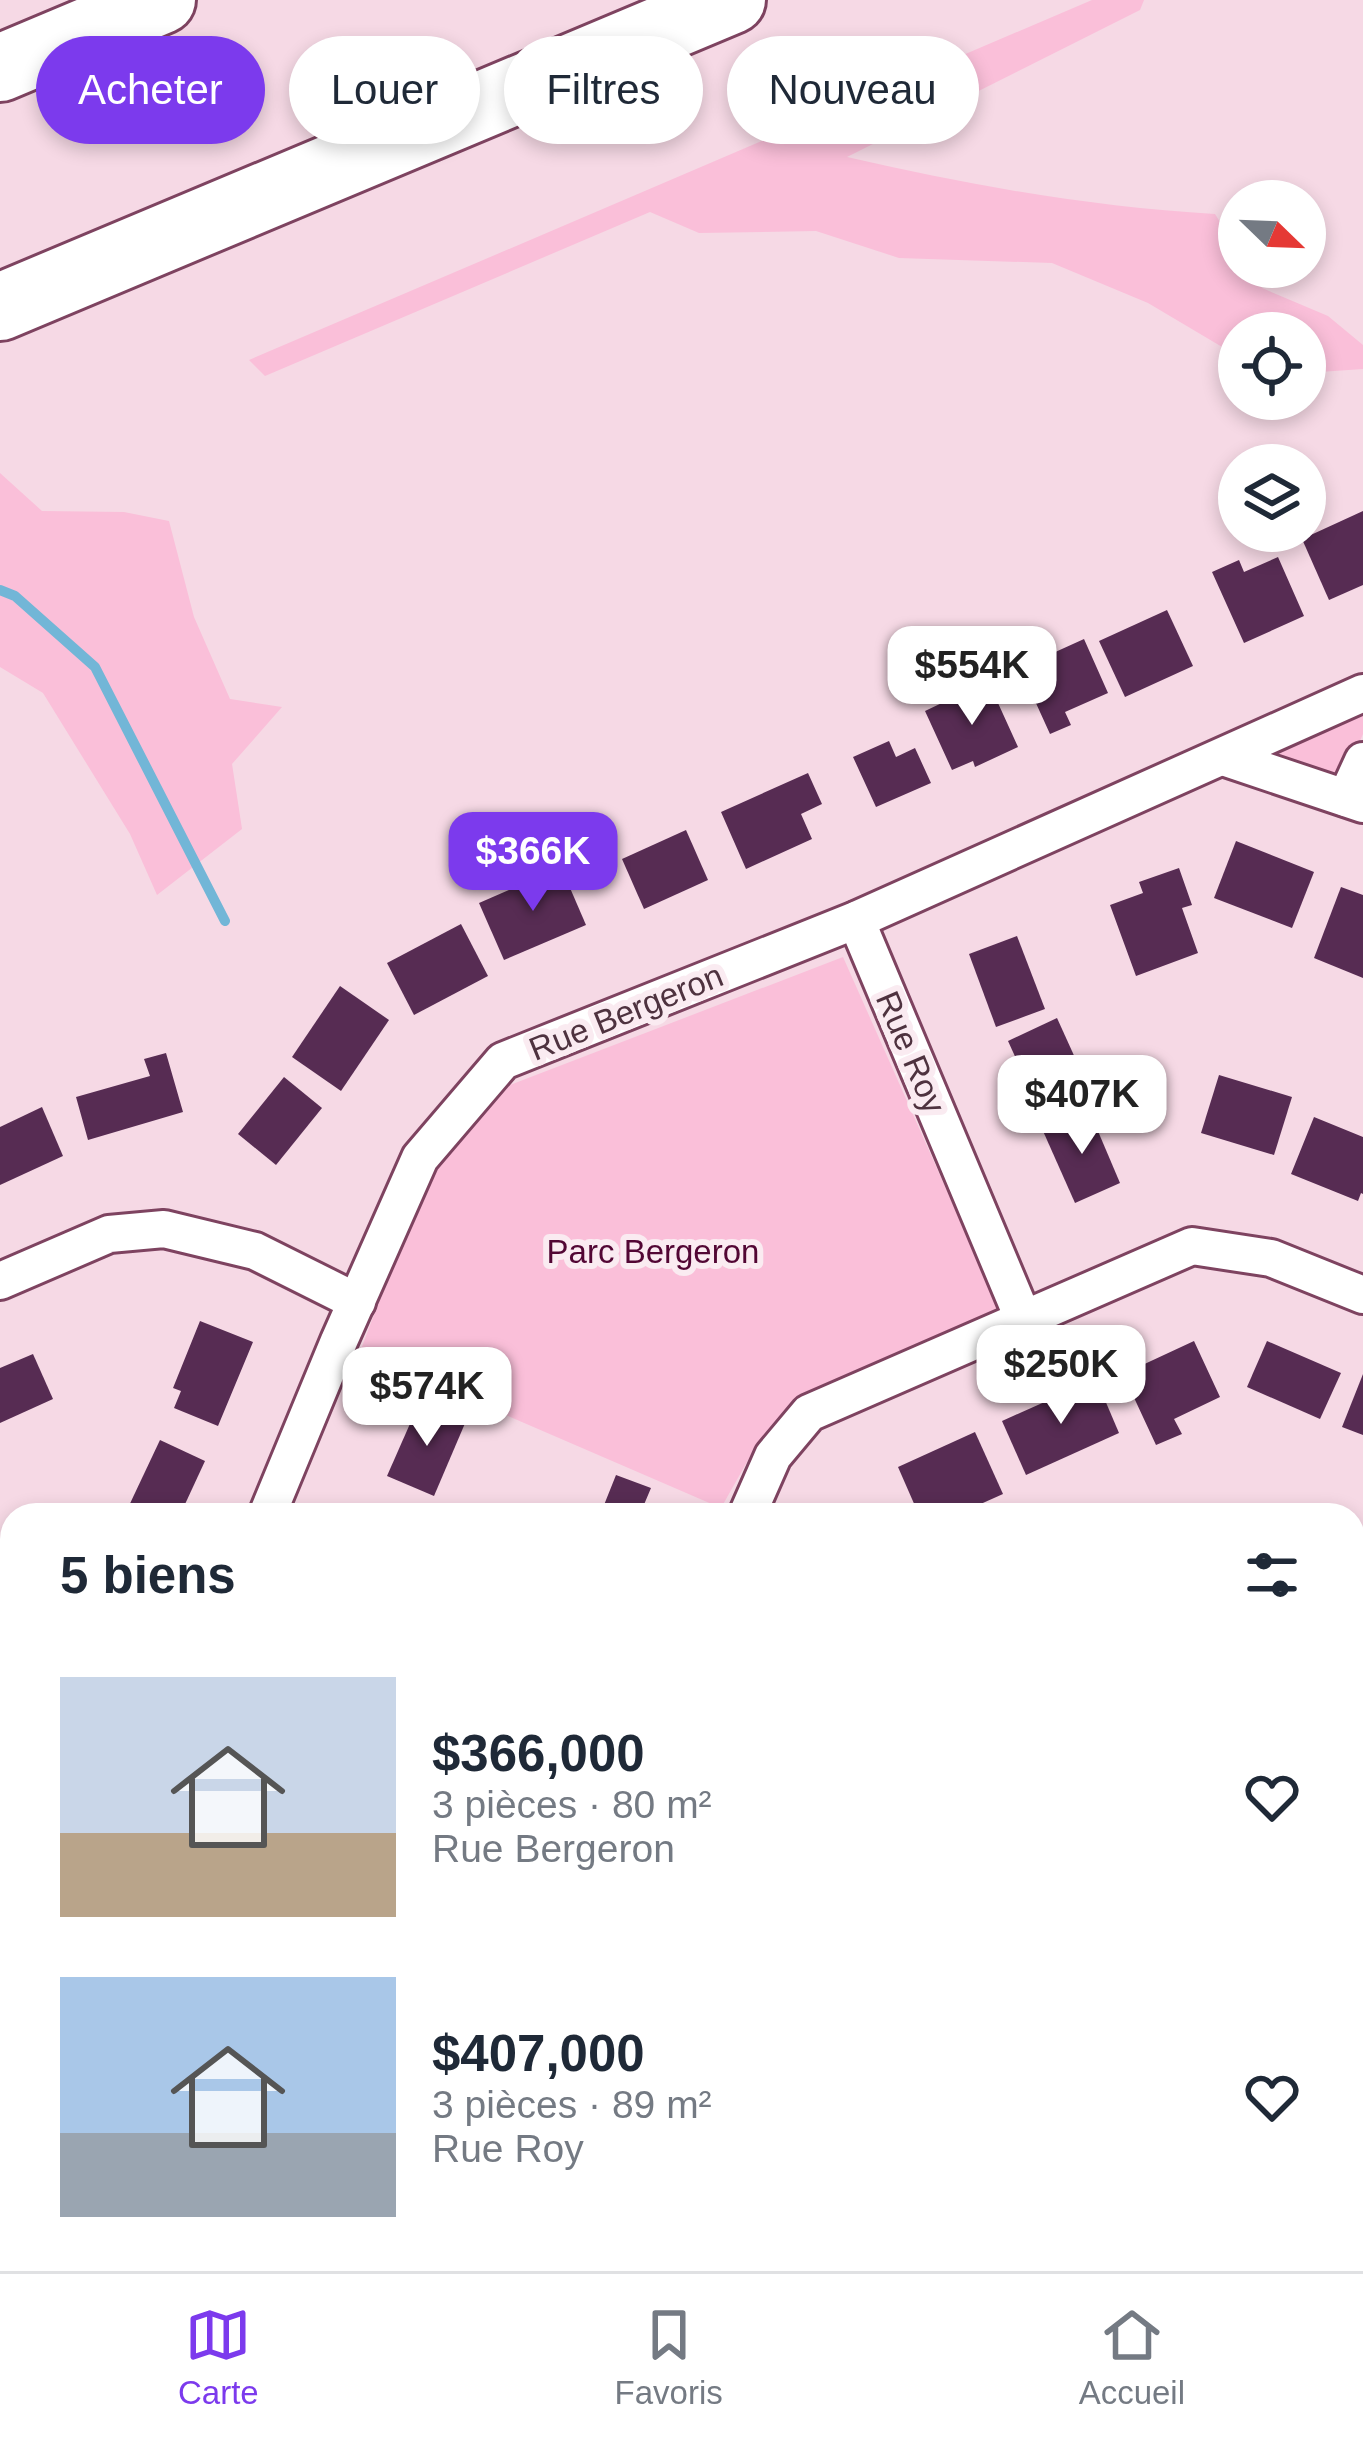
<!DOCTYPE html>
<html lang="fr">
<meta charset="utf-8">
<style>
:root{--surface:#fff;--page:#f2f2f3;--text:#1f2937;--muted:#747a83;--line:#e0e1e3;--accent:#7c3aed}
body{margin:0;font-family:Arial,sans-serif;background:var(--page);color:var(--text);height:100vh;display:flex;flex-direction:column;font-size:45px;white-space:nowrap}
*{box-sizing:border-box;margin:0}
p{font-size:39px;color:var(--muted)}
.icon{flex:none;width:66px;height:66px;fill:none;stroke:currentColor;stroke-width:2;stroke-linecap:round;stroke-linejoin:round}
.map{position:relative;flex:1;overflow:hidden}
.sheet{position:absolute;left:0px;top:1503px;width:1365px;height:768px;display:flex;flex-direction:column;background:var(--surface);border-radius:36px 36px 0 0;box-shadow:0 6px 18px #0003}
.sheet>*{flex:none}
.banner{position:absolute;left:36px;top:36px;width:1293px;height:108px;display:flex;gap:24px}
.needle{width:78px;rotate:113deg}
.fabs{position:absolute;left:1218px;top:180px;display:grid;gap:24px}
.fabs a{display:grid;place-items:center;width:108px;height:108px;border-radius:50%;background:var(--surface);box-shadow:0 6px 18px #0003;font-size:60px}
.price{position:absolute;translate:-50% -102px;padding:0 27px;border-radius:24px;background:#fff;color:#222;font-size:39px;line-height:78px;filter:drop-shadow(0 3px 6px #0008)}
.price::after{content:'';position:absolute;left:50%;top:72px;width:36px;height:27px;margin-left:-18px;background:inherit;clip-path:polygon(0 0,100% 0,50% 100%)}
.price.selected{background:var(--accent);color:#fff}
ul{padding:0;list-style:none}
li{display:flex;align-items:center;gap:36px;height:300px;padding:0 60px}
li span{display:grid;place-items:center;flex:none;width:336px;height:240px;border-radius:0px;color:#555}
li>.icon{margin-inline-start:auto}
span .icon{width:144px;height:144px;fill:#fffc;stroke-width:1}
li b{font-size:51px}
h2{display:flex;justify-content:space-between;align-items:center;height:144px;padding:0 60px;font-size:51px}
.pill{padding:0 42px;border-radius:54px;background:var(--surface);box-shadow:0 6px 18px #0003;font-size:42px;line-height:108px}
.pill.selected{background:var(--accent);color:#fff}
.tabs{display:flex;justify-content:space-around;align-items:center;height:168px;border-top:3px solid var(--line);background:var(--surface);font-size:33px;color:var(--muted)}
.tabs a{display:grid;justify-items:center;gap:6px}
.tabs .selected{color:var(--accent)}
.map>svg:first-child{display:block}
.green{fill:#fabfd9}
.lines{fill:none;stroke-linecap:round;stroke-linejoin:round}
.stream{stroke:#72b6d7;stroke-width:10}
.building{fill:#572c53}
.minor-casing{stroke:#7e4360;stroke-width:42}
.motorway-casing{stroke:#7e4360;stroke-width:72}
.minor{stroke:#fff;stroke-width:36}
.motorway{stroke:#fff;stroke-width:66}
.labels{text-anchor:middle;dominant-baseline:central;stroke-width:12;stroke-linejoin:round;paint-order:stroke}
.street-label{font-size:33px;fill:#4e323f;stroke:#faebf1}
.park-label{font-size:33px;fill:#520634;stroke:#faebf1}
</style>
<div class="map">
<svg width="1363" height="2271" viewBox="0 0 1363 2271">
<rect width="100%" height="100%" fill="#f6d9e5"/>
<g class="green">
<path d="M1092 0H1144L1140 10 847 157C968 185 1091 207 1215 214L1239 252V267H1249L1262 288 1328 316 1363 345V369L1305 373V333H1239V357L1148 303 1052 263 899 258 816 231 699 233 650 212 265 376 249 360Z"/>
<path d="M0 473 42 511 124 512 169 521 194 617 230 699 282 707 232 764 242 829 157 895 130 834 43 693 0 667Z"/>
<path d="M1363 706V734L1341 784 1250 756Z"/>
<path d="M843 957 999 1308 801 1394 756 1446 721 1508 360 1352 425 1178 484 1095Z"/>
<path d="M1353 1788 1363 1792V1906L1353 1902Z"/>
</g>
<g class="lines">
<path class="stream" d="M0 590 15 596 95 667 225 921"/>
</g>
<g class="building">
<path d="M1363 511V585L1329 600 1302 539Z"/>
<path d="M1278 557 1304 616 1244 643 1212 572 1239 560 1244 572Z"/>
<path d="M1167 610 1193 666 1125 697 1099 641Z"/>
<path d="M1084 639 1108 693 1065 712 1071 725 1050 734 1020 668Z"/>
<path d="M988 681 1018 747 975 767 973 761 952 770 925 711Z"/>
<path d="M889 741 896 757 915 748 931 783 876 807 853 757Z"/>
<path d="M808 773 822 804 801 814 812 839 746 869 721 812Z"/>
<path d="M686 830 708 880 644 909 622 859Z"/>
<path d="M1236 841 1314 872 1292 928 1214 898Z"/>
<path d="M561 867 586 925 504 960 479 903Z"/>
<path d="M1179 868 1192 905 1182 908 1198 953 1136 976 1110 905 1143 893 1139 882Z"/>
<path d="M1341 887 1363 895V978L1314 958Z"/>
<path d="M461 924 488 976 414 1015 387 963Z"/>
<path d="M1017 936 1045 1009 996 1027 969 954Z"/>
<path d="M340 986 389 1020 341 1091 292 1057Z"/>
<path d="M1057 1018 1086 1082 1037 1105 1008 1041Z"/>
<path d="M166 1053 183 1112 88 1140 76 1097 150 1076 144 1059Z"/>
<path d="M1219 1075 1292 1097 1274 1155 1201 1133Z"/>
<path d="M284 1077 322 1108 276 1165 238 1134Z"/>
<path d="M42 1107 63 1156 0 1185V1127Z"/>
<path d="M1089 1110 1120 1183 1075 1203 1043 1131Z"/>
<path d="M1314 1117 1363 1137V1194L1361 1193 1358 1201 1291 1174Z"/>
<path d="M200 1321 253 1342 218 1426 174 1408 181 1391 173 1388Z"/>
<path d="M1194 1341 1220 1397 1174 1419 1182 1434 1156 1445 1123 1374Z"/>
<path d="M1267 1341 1341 1373 1320 1419 1247 1387Z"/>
<path d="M33 1354 53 1399 0 1423V1368Z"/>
<path d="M1363 1374V1435L1342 1427Z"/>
<path d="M1096 1379 1119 1433 1026 1475 1002 1421Z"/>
<path d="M420 1401 466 1421 434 1496 387 1476Z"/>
<path d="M975 1432 1003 1494 956 1515H919L898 1467Z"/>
<path d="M160 1440 205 1461 180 1515H131L126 1512Z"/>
<path d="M616 1475 651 1488 643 1507 662 1515H600Z"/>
<path d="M0 1849 12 1876V1903L0 1909Z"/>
<path d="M12 2054V2104L0 2079V2060Z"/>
<path d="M112 2259H189L194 2271H117Z"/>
<path d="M651 2259H697L693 2271H648Z"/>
</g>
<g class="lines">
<g class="minor-casing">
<g id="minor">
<path d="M1223 757 1363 804"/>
<path d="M1346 798 1363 761"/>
<path d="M856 920 1023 1318"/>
<path d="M0 1281 109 1234 164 1229 255 1251 357 1302"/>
<path d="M267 1515 339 1341 420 1158 503 1061 856 920 1363 693"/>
<path d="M747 1515 773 1456 809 1413 1192 1246 1271 1258 1363 1295"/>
<path d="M0 1755 12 1749"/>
<path d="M1353 1769 1363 1773"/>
<path d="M1353 1922 1363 1926"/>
<path d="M1353 2094 1363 2069"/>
<path d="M0 2207 12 2202"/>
<path d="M997 2259 1026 2271"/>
<path d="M799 2271 804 2259"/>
<path d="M1280 2271 1285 2259"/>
</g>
</g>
<g class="motorway-casing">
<g id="motorway">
<path d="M0 68 162 0"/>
<path d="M0 307 732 0"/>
</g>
</g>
<use href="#minor" class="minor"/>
<use href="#motorway" class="motorway"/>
</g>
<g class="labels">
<g class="street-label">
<text transform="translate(626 1012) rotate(-22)">Rue Bergeron</text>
<text transform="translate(911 1052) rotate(67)">Rue Roy</text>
</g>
<g class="park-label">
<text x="653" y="1251">Parc Bergeron</text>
</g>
</g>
</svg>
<div class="fabs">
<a><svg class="needle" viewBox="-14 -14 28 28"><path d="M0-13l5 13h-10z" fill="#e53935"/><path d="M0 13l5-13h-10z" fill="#747a83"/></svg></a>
<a><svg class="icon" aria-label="locate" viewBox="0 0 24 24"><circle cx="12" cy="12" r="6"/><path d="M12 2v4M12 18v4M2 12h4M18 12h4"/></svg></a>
<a><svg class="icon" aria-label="layers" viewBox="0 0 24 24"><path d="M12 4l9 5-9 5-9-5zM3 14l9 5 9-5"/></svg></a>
</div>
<b class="price" style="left:972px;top:728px">$554K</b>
<b class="price selected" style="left:533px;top:914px">$366K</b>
<b class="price" style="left:1082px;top:1157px">$407K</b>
<b class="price" style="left:1061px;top:1427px">$250K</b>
<b class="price" style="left:427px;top:1449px">$574K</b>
<div class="banner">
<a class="pill selected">Acheter</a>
<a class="pill">Louer</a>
<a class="pill">Filtres</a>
<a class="pill">Nouveau</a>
</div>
<section class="sheet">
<h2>5 biens<svg class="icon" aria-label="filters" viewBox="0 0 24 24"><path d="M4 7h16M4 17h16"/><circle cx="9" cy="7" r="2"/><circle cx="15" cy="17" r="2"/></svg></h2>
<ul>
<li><span style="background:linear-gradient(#c9d6e8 65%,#b9a48a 0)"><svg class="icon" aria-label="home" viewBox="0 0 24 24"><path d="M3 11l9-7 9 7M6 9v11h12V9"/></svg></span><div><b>$366,000</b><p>3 pièces · 80 m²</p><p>Rue Bergeron</p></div><svg class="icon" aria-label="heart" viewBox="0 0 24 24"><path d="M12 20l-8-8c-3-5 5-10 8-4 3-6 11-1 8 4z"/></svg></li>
<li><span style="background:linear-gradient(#a9c7e8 65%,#9aa5b1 0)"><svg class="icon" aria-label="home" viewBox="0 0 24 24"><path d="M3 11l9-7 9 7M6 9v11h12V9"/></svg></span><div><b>$407,000</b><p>3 pièces · 89 m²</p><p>Rue Roy</p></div><svg class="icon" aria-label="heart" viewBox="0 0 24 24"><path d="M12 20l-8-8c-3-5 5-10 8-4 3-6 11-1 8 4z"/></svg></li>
</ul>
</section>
</div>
<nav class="tabs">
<a class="selected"><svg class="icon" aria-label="map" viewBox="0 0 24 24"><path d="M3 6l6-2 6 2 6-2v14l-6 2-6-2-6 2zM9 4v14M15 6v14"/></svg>Carte</a>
<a><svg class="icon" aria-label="saved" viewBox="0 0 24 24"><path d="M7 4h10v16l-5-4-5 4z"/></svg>Favoris</a>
<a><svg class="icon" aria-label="home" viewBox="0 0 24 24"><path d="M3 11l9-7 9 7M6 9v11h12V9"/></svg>Accueil</a>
</nav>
